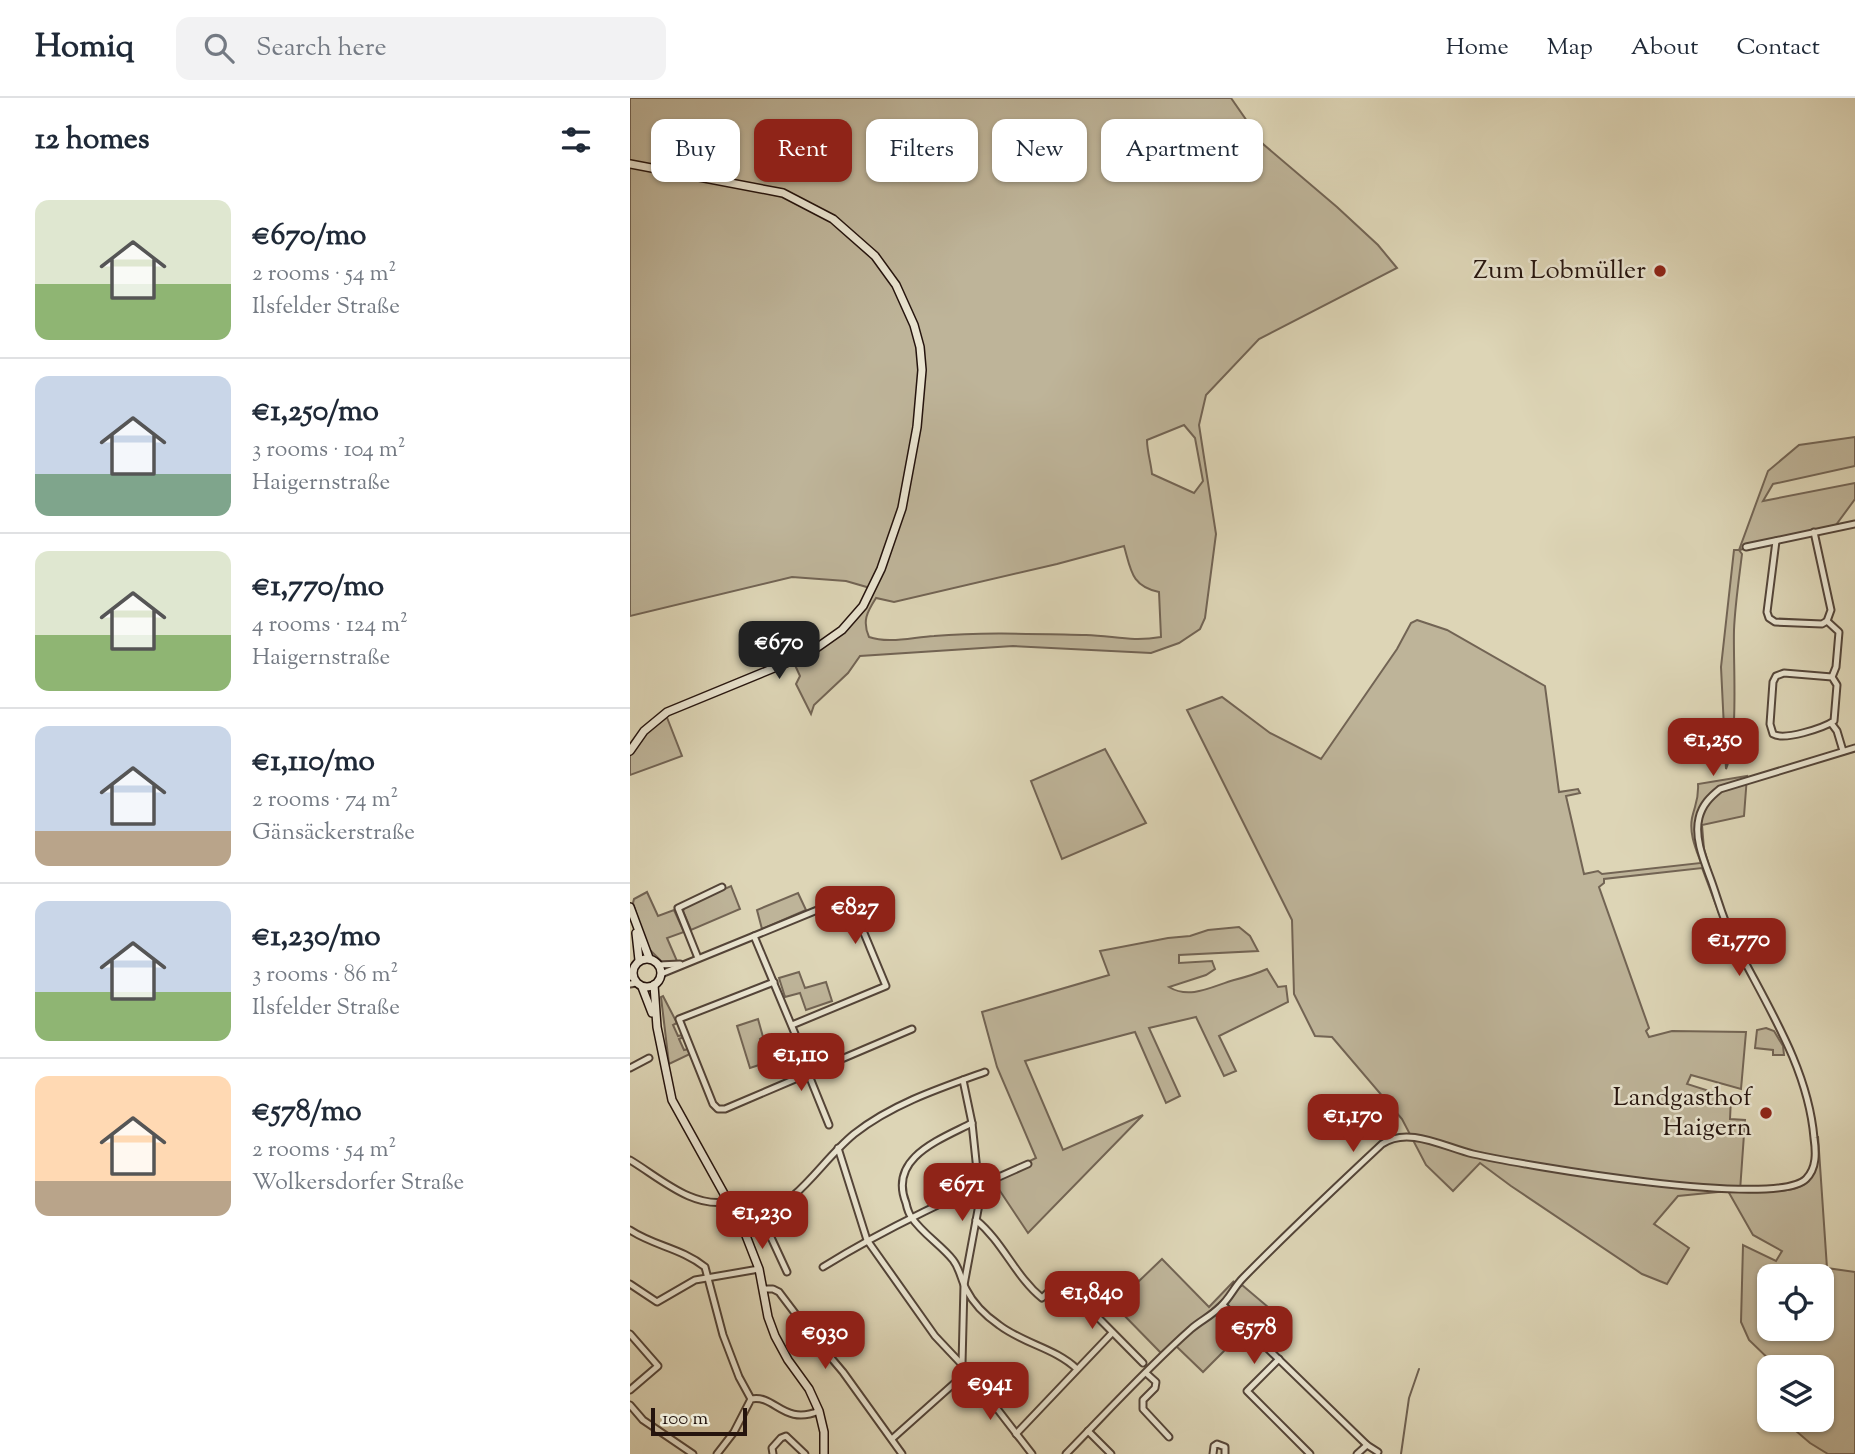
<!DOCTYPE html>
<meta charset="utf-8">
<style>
:root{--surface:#fff;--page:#f2f2f3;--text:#1f2937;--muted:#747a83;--line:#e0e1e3;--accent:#8f2418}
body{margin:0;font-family:"Sorts Mill Goudy",serif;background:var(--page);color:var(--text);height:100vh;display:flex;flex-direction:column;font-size:26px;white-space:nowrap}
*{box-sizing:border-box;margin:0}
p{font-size:23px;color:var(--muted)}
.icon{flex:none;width:38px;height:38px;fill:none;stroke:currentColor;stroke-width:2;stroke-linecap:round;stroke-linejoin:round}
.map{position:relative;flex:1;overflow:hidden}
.details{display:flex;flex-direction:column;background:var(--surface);width:630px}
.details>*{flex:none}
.top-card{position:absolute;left:21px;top:21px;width:665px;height:63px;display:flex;gap:14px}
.controls{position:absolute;left:1127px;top:1166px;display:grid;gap:14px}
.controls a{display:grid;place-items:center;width:77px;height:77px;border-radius:14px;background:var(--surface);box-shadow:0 2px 5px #0004;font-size:35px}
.scale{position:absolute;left:21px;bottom:18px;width:96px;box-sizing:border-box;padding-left:7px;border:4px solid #25140e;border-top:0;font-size:19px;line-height:24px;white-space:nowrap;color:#25140e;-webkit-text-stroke:5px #e9e4d0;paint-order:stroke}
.price{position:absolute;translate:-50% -60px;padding:0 16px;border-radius:14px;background:var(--accent);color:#fff;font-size:23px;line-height:46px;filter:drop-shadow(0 2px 4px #0008)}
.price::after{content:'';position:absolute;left:50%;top:42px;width:21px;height:16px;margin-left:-10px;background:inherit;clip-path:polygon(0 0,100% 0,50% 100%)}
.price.active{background:#222;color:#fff}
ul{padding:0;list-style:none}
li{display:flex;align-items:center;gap:21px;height:175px;padding:0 35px}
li+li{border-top:2px solid var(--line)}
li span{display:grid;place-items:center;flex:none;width:196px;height:140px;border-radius:14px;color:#555}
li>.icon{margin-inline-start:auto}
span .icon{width:84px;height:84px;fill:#fffc;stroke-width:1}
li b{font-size:30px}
h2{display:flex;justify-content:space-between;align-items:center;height:84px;padding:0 35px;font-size:30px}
.pill{padding:0 24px;border-radius:14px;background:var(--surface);box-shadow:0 2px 5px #0004;font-size:24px;line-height:63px}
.pill.active{background:var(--accent);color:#fff}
header{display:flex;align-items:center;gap:42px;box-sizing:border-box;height:98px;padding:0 35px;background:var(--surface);border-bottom:2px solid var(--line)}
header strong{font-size:33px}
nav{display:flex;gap:38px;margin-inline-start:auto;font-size:24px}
.search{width:490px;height:63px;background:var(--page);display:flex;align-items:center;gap:18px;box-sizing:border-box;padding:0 24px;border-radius:14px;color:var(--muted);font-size:26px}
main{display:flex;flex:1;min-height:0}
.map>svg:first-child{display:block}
.green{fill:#beb499;stroke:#726454;stroke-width:2;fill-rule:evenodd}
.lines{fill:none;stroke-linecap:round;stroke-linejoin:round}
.stream{stroke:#6e6051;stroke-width:2}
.street-casing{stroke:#534438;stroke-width:9}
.secondary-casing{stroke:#25140e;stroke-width:10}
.street{stroke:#e9e4d0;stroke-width:5}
.secondary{stroke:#e9e4d0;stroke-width:7}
.poi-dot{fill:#8f2418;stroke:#e9e4d0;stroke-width:2.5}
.labels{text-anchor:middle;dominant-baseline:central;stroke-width:5;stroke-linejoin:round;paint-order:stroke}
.poi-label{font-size:26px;fill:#25140e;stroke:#e9e4d0;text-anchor:end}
</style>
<header>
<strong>Homiq</strong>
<div class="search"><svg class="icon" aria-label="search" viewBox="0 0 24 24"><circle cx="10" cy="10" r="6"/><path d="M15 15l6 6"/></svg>Search here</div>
<nav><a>Home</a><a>Map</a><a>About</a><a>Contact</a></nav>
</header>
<main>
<section class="details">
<h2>12 homes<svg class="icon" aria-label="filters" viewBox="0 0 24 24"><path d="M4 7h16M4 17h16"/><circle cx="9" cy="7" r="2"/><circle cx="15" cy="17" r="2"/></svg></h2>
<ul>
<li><span style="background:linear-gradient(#dfe7d0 60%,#8fb573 0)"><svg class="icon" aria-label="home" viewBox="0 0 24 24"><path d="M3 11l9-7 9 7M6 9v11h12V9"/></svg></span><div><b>€670/mo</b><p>2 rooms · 54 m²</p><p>Ilsfelder Straße</p></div></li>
<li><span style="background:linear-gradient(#c9d6e8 70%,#7fa58c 0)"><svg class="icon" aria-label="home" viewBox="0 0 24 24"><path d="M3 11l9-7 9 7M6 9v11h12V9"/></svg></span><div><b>€1,250/mo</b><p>3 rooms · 104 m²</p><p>Haigernstraße</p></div></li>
<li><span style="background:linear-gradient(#dfe7d0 60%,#8fb573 0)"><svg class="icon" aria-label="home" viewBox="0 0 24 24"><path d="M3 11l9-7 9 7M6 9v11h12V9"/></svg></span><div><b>€1,770/mo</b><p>4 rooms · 124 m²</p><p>Haigernstraße</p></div></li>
<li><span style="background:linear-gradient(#c9d6e8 75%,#b9a48a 0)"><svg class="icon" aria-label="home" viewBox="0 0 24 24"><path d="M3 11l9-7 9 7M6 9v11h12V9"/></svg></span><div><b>€1,110/mo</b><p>2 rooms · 74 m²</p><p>Gänsäckerstraße</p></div></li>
<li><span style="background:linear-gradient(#c9d6e8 65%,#8fb573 0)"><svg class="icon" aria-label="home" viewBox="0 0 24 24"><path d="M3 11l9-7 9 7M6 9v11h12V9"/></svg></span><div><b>€1,230/mo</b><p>3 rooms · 86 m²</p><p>Ilsfelder Straße</p></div></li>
<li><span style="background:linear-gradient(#ffd9b3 75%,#b9a48a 0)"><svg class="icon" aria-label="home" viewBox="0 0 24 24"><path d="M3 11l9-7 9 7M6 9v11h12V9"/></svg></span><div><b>€578/mo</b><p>2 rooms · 54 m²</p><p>Wolkersdorfer Straße</p></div></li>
</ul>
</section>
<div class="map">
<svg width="1225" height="1356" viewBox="0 0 1225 1356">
<rect width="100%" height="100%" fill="#ddd5b6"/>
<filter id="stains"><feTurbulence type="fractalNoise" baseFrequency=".00286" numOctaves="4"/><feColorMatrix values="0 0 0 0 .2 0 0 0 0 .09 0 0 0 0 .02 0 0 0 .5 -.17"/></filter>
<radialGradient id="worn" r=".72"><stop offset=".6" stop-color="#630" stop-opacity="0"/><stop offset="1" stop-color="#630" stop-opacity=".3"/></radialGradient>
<g class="green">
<path d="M0 0H601L633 46 707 109 748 147 767 170 629 241 576 297 569 327 586 436 575 520 570 531 549 545 521 555 383 548 230 558 218 575 184 607 181 616 166 586 170 578 164 565C194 542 224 525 240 490L216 483 162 479 0 518ZM554 327 565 340 573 383 564 395 522 376C521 365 517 353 517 342ZM494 448C501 472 501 488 529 494L531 539C501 544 485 538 456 537 405 536 354 534 304 538 283 539 259 546 239 539 232 523 237 514 246 500L264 504 427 466Z"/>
<path d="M1225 339V368L1143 386 1133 403 1225 385V401L1206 427 1207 432 1109 452 1112 456C1109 481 1105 507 1104 532 1103 568 1109 639 1096 671L1091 569 1104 452H1109L1138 373 1169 347Z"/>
<path d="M787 522 817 532 915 588 929 694 948 691 950 695 936 698 954 776 968 773 972 776 1071 765C1066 751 1059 736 1062 720 1065 706 1069 702 1068 686L1117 678 1114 718 1072 727 1074 751 1093 813 1089 815 1072 770 974 781V785L969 789 1019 930 1016 933 1019 939 1042 933 1116 934 1111 991 1061 977 1057 986 1101 1000 1100 1021 1115 1022 1110 1093C1163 1092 1188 1102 1188 1038L1197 1170 1225 1174V1356H1198L1180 1345 1152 1321H1192V1269H1147L1119 1242 1111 1224 1113 1147 1146 1163 1152 1153 1123 1137 1098 1093 1048 1098 1024 1126 1059 1150 1037 1186 1012 1176 881 1088 850 1065 823 1093 796 1067 772 1021 702 939 685 938 664 896 662 822 557 612 592 599 640 635 691 661 767 551 781 525ZM1139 1178H1192V1230H1139Z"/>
<path d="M36 617 52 658 0 677V655L15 633Z"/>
<path d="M475 651 516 725 432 761 401 683Z"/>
<path d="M101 788 110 811 61 832 53 813 55 809Z"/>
<path d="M17 794 28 818 44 812 54 834 37 840 47 863 32 864 17 849 3 805 4 801Z"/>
<path d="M168 795 176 812 132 831 127 812Z"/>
<path d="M609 829 620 838 628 853 549 857V865L582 863 585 871 576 877 539 889C560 902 583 888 604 882 616 879 626 876 637 871L648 889 656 888 658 904 589 938 606 973 594 978 566 919 519 930 550 998 536 1005 505 934 395 963 433 1052 513 1017 398 1135 362 1081 406 1060 367 969 352 914 479 877 470 853 538 840 560 838 578 832Z"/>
<path d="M169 874 175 890 196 884 202 903 176 912 170 895 155 899 149 880Z"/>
<path d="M33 898 47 925 43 927 48 938 52 937 54 939 49 941 54 952 59 951 60 956 39 966 31 899Z"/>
<path d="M128 921 133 939 130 941 131 944H135L141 963 120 970 107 928Z"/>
<path d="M1136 930 1144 933 1153 948 1154 957H1143V952L1125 950 1127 932Z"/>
<path d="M532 1161 579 1209 604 1183 599 1196 532 1256 484 1207Z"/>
<path d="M612 1187 638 1209 573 1274 545 1247Z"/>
</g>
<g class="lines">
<path class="stream" d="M771 1356 779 1300 789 1271"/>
<g class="street-casing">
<g id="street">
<path d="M1146 443 1137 514 1139 520 1145 524 1192 526 1197 523 1201 512 1184 434"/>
<path d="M1116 449 1225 426"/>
<path d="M1197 523 1209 534 1206 569 1202 579"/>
<path d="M1154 575 1202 579 1207 587 1204 623C1193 630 1154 643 1143 636L1140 626 1143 584 1146 578Z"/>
<path d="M1201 625 1207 633 1213 653"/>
<path d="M124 838 219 799 256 888 162 927"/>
<path d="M68 860 48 810 92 789"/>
<path d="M29 867 50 866"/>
<path d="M31 876 124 838 181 974 282 931"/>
<path d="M0 879 2 876"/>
<path d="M144 884 49 921 83 1006 88 1011H95L177 976"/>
<path d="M0 886 6 885"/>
<path d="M0 970 19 960"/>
<path d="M178 975 199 1027"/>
<path d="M342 1025C309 1042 258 1060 276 1105 277 1110 279 1116 282 1120 293 1136 311 1147 323 1162 330 1171 331 1182 336 1191 343 1205 356 1218 369 1227 394 1246 425 1250 447 1271"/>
<path d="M208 1050 237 1142 305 1238 338 1273 402 1356"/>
<path d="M0 1062C30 1080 64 1112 100 1103"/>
<path d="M132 1120 157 1174"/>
<path d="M346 1122C373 1144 385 1178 412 1200L431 1182 513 1265"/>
<path d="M113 1130C131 1121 147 1111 163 1098 185 1079 201 1055 224 1036 262 1006 310 990 355 974"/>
<path d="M0 1132C24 1148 51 1150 75 1169L93 1237 109 1279 121 1301"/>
<path d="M193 1169C259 1128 328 1097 398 1066"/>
<path d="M0 1186 27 1204 65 1182 129 1171"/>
<path d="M133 1191H143L149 1194 180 1235 213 1274 272 1356"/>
<path d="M593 1207 737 1347 748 1354"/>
<path d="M0 1236 28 1268 0 1292"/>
<path d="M649 1261 617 1293 680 1356"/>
<path d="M332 1266 334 1187 350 1101 342 1025 333 982"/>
<path d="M516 1275 526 1284 525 1290 513 1302V1311L539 1339"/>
<path d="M0 1307 13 1322 63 1356"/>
<path d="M458 1333 481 1356"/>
<path d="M386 1336 482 1235"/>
<path d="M263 1340 338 1273"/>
<path d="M87 1356 104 1334 121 1301C145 1296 153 1328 189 1313"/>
<path d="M143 1356 142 1350 151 1340 156 1338 175 1356"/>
<path d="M436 1356C477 1314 517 1270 561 1231 570 1223 581 1218 590 1209 600 1200 604 1189 613 1180 658 1134 705 1090 752 1046 778 1028 814 1049 843 1056 892 1067 1146 1111 1176 1081 1187 1070 1186 1054 1184 1040 1178 968 1135 905 1103 841 1093 822 1088 801 1081 782 1074 763 1064 740 1069 720 1072 707 1080 699 1090 691L1225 650"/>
<path d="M583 1356 584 1348 587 1346 595 1349V1356"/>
<path d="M727 1356 737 1347"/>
</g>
</g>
<g class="secondary-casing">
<g id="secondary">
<path d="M0 66 153 95 203 121 245 158 266 187 284 227 290 249 292 272 287 329 272 410 251 471 233 508 212 532 178 556 37 614 14 633 0 653"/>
<path d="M0 809 19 860"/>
<path d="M6 835 9 862"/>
<circle cx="17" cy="875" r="14"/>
<path d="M24 887 27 929 42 1002 113 1130 129 1171 138 1219 145 1238 158 1262 179 1291 189 1313 194 1334V1356"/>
<path d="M12 889 22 915"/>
</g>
</g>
<use href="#street" class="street"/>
<use href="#secondary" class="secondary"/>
</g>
<g class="poi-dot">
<circle cx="1030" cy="173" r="7"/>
<circle cx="1136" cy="1015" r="7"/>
</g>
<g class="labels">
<g class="poi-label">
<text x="1016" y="173">Zum Lobmüller</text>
<text x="1122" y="1000">Landgasthof<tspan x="1122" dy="30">Haigern</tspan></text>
</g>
</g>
<rect width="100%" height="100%" filter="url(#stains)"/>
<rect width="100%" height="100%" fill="url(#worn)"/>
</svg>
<div class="controls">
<a><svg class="icon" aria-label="locate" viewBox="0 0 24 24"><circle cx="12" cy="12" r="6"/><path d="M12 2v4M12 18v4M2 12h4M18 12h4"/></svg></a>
<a><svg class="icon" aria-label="layers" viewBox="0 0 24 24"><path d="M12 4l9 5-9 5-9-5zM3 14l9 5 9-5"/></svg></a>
</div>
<div class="scale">100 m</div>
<b class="price active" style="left:149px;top:583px">€670</b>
<b class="price" style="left:1083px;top:680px">€1,250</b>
<b class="price" style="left:225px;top:848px">€827</b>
<b class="price" style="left:1109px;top:880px">€1,770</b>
<b class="price" style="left:171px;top:995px">€1,110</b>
<b class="price" style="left:723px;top:1056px">€1,170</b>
<b class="price" style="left:332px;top:1125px">€671</b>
<b class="price" style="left:132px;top:1153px">€1,230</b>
<b class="price" style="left:462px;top:1233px">€1,840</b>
<b class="price" style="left:624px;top:1268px">€578</b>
<b class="price" style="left:195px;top:1273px">€930</b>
<b class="price" style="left:360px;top:1324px">€941</b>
<div class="top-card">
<a class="pill">Buy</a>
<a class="pill active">Rent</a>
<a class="pill">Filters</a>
<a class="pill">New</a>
<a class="pill">Apartment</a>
</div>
</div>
</main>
